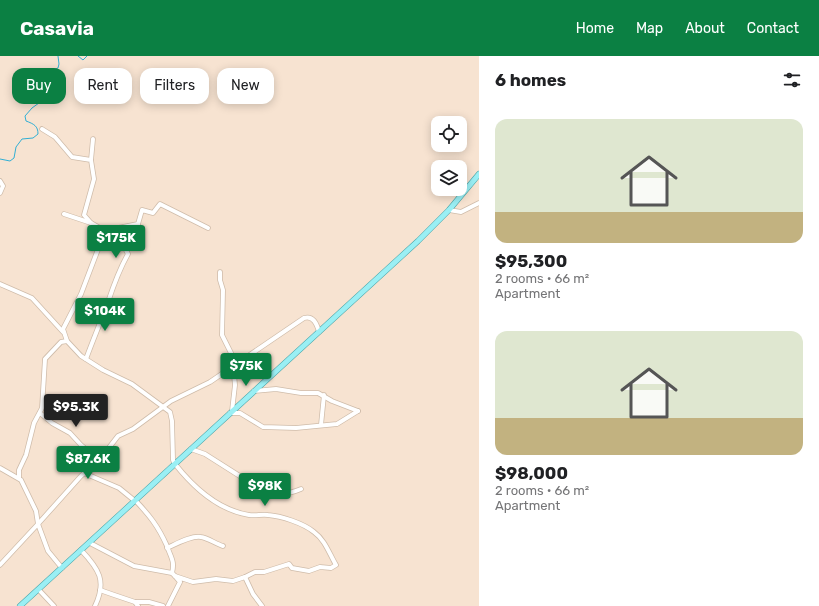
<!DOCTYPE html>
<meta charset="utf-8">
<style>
:root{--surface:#fff;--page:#f2f2f2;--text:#202124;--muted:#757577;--accent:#0b8043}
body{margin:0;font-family:Rubik,sans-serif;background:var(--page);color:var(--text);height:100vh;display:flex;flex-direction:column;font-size:15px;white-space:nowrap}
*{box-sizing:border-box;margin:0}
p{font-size:13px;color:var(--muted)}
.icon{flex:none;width:22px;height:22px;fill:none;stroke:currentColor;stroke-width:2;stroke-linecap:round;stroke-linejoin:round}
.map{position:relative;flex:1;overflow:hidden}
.side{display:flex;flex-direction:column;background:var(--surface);width:340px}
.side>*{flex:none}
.hud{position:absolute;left:12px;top:12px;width:380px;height:36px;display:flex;gap:8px}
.buttons{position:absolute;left:431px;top:60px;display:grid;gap:8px}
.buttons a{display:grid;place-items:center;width:36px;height:36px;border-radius:8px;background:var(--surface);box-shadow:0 2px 10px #0003;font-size:20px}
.price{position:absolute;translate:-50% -34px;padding:0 9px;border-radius:4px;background:var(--accent);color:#fff;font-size:13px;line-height:26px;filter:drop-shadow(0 1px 2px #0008)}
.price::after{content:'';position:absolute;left:50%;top:24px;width:12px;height:9px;margin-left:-6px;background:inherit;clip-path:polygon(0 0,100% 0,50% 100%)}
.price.selected{background:#222;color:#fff}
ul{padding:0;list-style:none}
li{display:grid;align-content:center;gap:8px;height:212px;padding:0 16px}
li span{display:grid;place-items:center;height:124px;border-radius:12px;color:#555}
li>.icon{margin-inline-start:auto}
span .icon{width:72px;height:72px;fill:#fffc;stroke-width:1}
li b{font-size:17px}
h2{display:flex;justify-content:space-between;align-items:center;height:48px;padding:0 16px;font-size:17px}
.pill{padding:0 14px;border-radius:12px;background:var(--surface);box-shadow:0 2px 10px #0003;font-size:14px;line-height:36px}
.pill.selected{background:var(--accent);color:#fff}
header{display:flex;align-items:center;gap:24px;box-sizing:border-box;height:56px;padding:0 20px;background:var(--accent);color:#fff}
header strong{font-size:19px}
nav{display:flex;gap:22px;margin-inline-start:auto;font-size:14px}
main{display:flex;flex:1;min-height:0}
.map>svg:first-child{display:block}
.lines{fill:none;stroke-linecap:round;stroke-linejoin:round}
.stream{stroke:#32afd4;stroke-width:1}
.minor-casing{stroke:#cfbcaa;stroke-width:5.5}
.major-casing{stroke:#4aa4a7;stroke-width:6}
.minor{stroke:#fff;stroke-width:4}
.major{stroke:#9aeff4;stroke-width:5}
</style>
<header>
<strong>Casavia</strong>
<nav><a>Home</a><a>Map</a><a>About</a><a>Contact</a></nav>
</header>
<main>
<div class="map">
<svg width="479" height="550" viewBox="0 0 479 550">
<rect width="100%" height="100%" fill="#f7e3d1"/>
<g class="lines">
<g class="stream">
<path d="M78 0 83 4 87 0"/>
<path d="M0 103 10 105 14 102 16 91 22 83 33 82 38 78C38 70 34 68 26 65L25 60 32 52 50 39V34L46 31 45 22 53 14 58 12 59 8 58 0"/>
</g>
<g class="minor-casing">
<g id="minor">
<path d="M42 73 55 81 72 101 91 104 94 123 84 159 91 167"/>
<path d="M91 104 93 83"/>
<path d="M0 125 3 130 0 137"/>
<path d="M449 154 461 156 479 147"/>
<path d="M64 158 91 167 105 175 81 238 63 273 67 285 81 300 103 314 132 328 170 356 172 365 173 404 175 408C194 432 218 454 249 459 256 460 262 458 268 459 281 460 303 467 314 476 325 484 329 497 336 509L331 512 320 511 309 515 292 512 289 508 264 516H255L245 521 233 525 216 523 193 526 175 520 180 526 168 550"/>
<path d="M105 177 118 172 138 168 142 154 153 157 160 148 208 172"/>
<path d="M220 216V224L223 234 222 279 236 307"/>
<path d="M0 228 32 242 63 276"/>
<path d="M86 303C93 284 101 265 108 246 114 228 119 214 128 198L125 192 138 168"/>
<path d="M254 335 276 333 301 337H318L332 345 358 355"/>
<path d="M232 355 235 329 233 309"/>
<path d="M40 357 52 367 70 377 81 389 99 404"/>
<path d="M230 357H240L263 371 296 372 337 368 358 355"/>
<path d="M321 369 324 339"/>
<path d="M191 393 205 398 257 431C272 438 285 440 301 433"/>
<path d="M0 412 21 424 36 455 38 468"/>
<path d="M84 417 119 432 135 445"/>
<path d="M19 422V414L26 399 34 367 42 352 45 303 61 286 67 285"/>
<path d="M135 444C150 460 158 470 167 490 171 502 175 505 172 517"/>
<path d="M38 468 81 420 101 402 118 380 133 373 171 345 210 326 304 262C313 259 317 268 319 276"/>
<path d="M90 487 134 510 172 517 175 520"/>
<path d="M167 492C176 488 192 479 201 481 208 482 216 488 223 490"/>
<path d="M81 494C99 513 107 525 95 550"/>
<path d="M0 509 38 468 48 495 62 512"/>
<path d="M245 521 253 538 262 550"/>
<path d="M39 534 54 550"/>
<path d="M100 534C111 538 123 542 135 546L138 550"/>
<path d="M135 546H149L163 550"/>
</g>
</g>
<g class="major-casing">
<path id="major" d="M20 550 418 185 449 154 479 118"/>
</g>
<use href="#minor" class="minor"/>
<use href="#major" class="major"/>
</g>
</svg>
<div class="buttons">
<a><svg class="icon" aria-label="locate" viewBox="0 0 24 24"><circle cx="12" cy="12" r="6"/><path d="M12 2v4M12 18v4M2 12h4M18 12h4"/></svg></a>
<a><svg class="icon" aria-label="layers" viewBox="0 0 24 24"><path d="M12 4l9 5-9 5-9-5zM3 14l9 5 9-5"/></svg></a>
</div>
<b class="price" style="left:116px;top:203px">$175K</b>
<b class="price" style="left:105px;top:276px">$104K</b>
<b class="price" style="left:246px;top:331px">$75K</b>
<b class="price selected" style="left:76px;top:372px">$95.3K</b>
<b class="price" style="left:88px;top:424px">$87.6K</b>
<b class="price" style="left:265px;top:451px">$98K</b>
<div class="hud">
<a class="pill selected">Buy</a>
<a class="pill">Rent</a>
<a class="pill">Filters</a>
<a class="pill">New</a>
</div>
</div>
<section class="side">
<h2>6 homes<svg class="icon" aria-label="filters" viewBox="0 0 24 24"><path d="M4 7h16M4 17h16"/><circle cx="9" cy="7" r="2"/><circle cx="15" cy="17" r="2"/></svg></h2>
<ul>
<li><span style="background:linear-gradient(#dfe7d0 75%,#c2b280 0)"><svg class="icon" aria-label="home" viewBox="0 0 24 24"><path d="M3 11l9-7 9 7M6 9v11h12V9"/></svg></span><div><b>$95,300</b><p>2 rooms · 66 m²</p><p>Apartment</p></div></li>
<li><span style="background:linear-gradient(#dfe7d0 70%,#c2b280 0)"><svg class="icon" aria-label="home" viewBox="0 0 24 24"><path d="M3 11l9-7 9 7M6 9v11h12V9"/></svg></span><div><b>$98,000</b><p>2 rooms · 66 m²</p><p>Apartment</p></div></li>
</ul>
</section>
</main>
